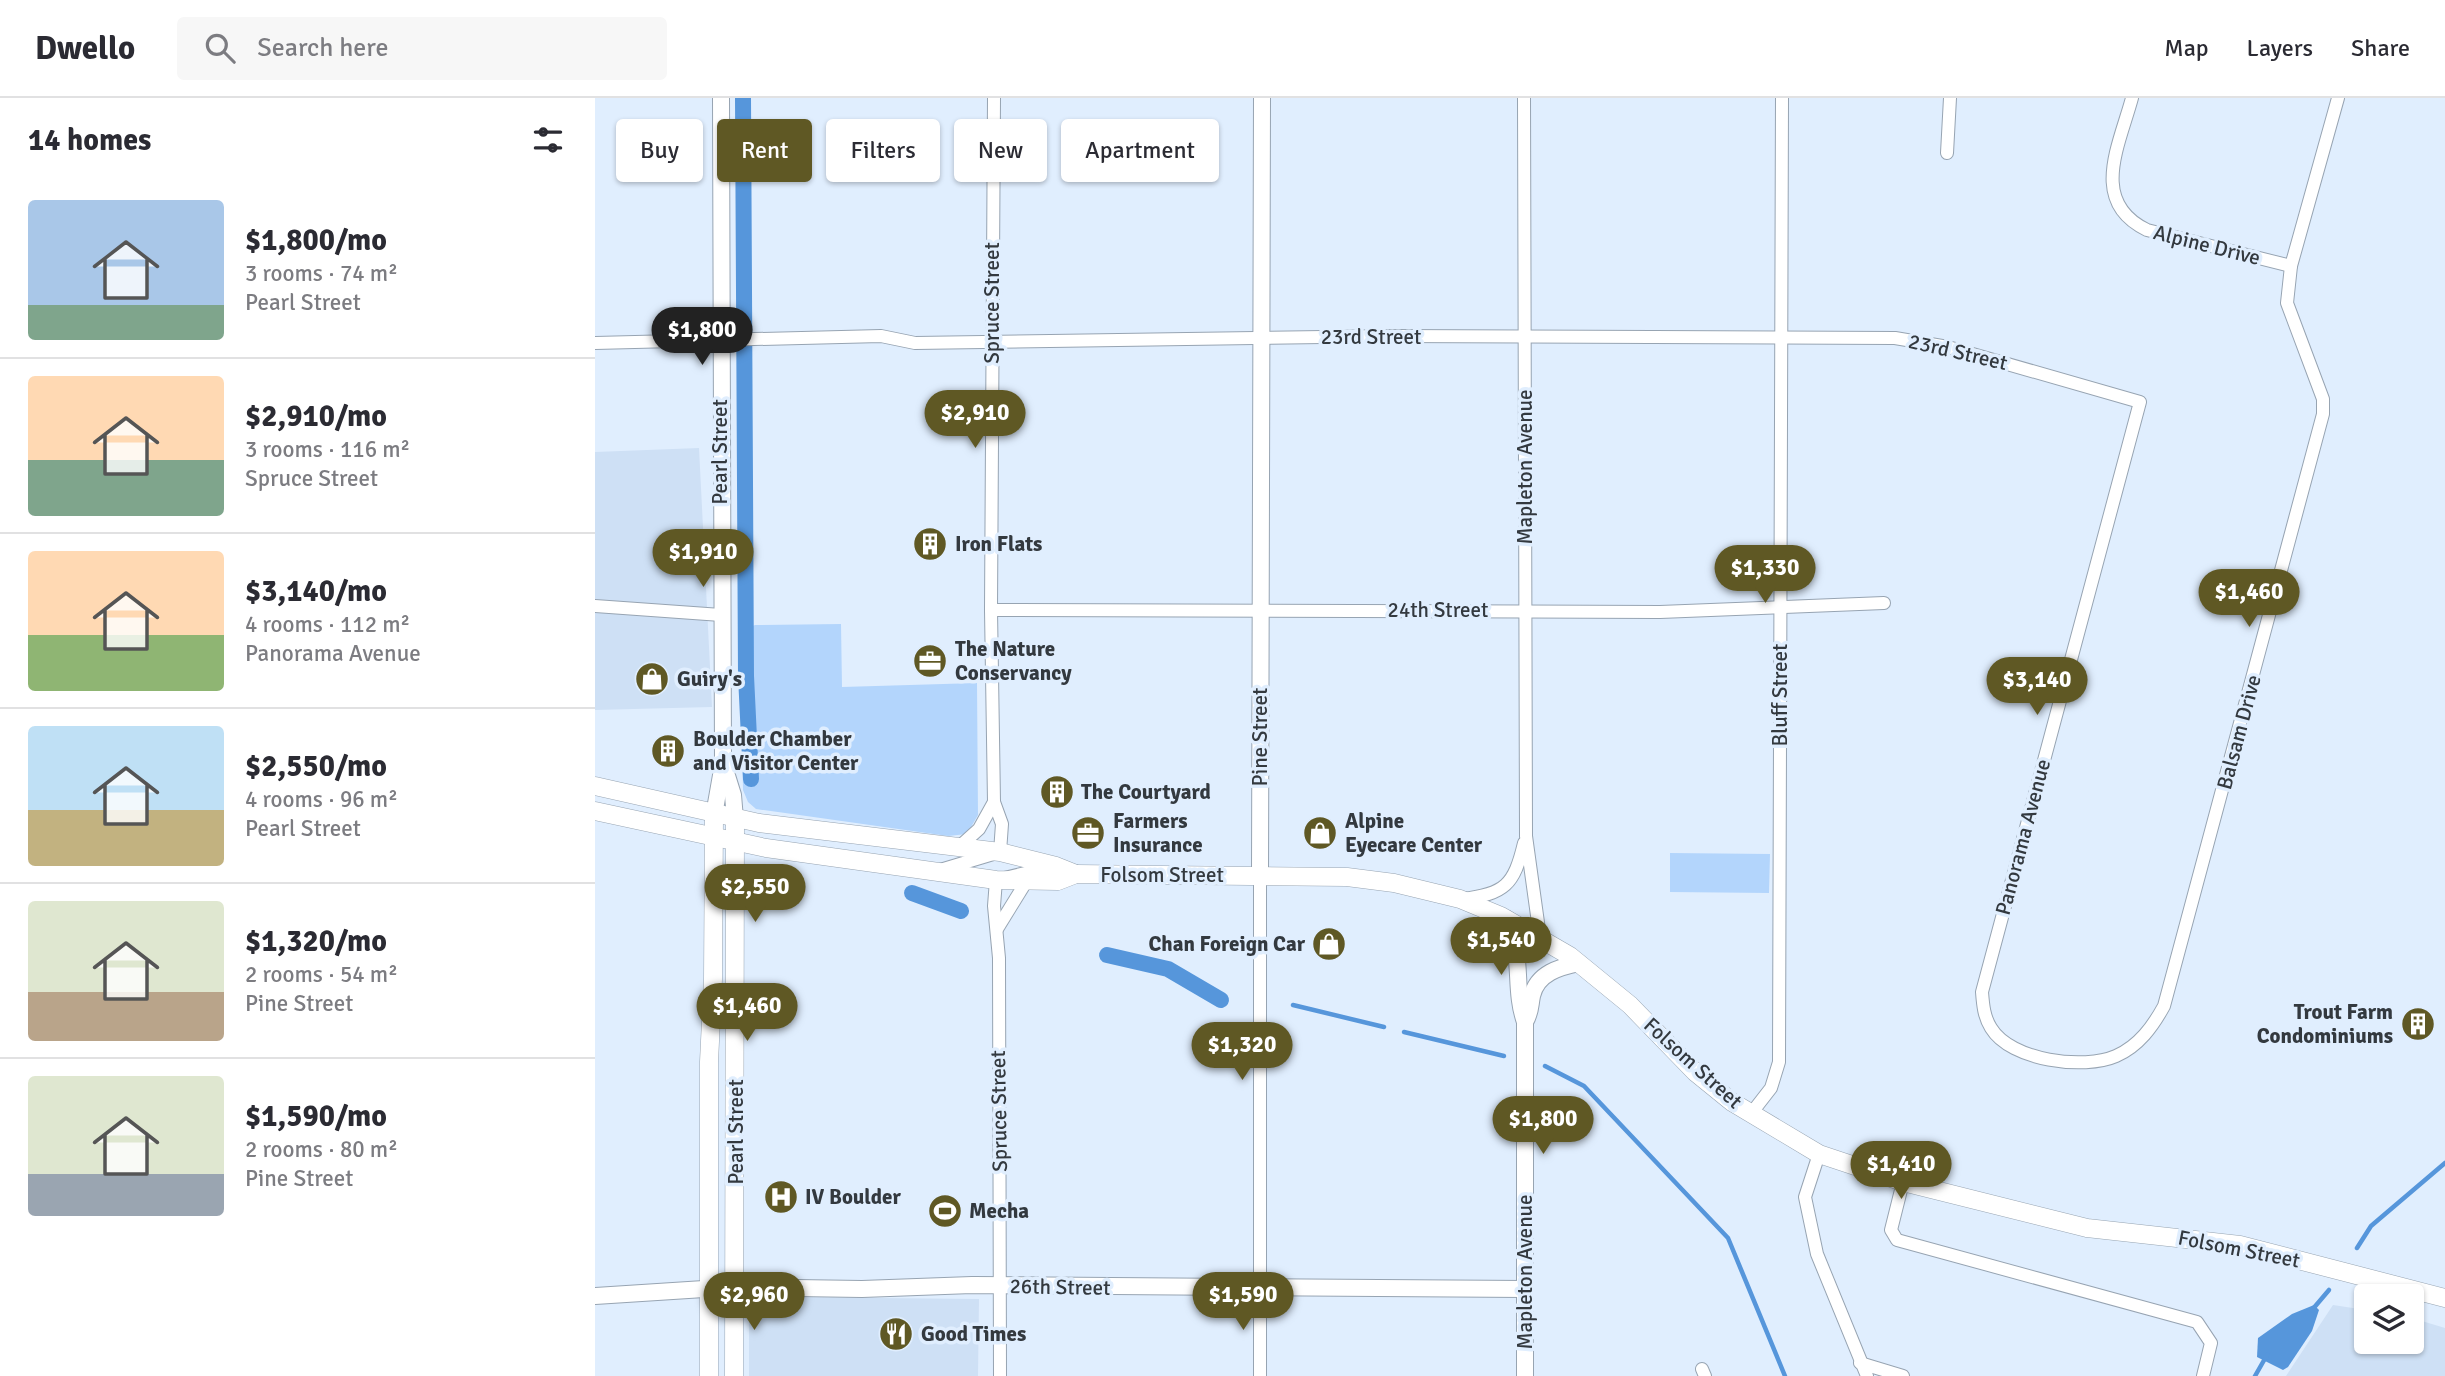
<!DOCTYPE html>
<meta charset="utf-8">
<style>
:root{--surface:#fff;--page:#f7f7f7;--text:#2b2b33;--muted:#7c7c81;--line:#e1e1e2;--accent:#5f5824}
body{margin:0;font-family:Signika,sans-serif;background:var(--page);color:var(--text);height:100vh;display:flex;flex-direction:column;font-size:26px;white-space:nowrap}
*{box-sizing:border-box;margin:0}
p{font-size:23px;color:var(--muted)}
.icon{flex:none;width:38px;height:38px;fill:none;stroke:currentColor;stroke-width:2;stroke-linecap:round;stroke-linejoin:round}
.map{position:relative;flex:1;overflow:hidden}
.drawer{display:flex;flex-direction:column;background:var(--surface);width:595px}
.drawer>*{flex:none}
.hud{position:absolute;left:21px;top:21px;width:665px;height:63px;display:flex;gap:14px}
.fabs{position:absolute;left:1759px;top:1186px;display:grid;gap:14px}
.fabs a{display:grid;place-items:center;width:70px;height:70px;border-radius:7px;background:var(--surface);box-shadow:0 2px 5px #0004;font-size:35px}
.price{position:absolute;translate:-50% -60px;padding:0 16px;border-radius:24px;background:var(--accent);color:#fff;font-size:23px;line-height:46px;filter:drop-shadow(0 2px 4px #0008)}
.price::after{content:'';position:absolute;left:50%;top:42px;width:21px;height:16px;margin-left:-10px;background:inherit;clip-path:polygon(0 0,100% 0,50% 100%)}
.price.on{background:#222;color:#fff}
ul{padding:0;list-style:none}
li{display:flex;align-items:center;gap:21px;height:175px;padding:0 28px}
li+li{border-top:2px solid var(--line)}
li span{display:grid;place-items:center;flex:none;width:196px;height:140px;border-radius:7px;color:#555}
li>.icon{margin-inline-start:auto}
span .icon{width:84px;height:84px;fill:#fffc;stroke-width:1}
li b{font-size:30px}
h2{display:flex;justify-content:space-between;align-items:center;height:84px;padding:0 28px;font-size:30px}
.pill{padding:0 24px;border-radius:7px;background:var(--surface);box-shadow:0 2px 5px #0004;font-size:24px;line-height:63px}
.pill.on{background:var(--accent);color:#fff}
header{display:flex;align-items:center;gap:42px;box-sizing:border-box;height:98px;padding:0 35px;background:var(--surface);border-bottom:2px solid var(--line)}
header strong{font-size:33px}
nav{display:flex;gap:38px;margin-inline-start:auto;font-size:24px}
.search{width:490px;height:63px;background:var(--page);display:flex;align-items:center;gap:18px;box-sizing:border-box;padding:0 24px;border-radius:7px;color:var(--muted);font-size:26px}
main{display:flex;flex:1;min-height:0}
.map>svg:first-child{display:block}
.built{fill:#cee0f5}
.green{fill:#b3d5fc}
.water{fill:#5696db}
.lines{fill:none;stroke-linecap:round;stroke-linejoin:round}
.stream{stroke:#5696db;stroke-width:4.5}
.canal{stroke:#5696db;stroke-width:16}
.minor-casing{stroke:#97a4b2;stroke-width:14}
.tertiary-casing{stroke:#97a4b2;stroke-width:18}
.secondary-casing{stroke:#97a4b2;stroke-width:19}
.minor{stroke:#fff;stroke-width:12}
.tertiary{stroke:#fff;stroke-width:16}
.secondary{stroke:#fff;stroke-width:18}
.labels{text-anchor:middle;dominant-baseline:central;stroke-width:7;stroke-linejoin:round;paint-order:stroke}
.street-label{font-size:21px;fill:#33393f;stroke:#e0eefe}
.poi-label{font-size:21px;font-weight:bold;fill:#33393f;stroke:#e0eefe;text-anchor:start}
</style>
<header>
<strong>Dwello</strong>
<div class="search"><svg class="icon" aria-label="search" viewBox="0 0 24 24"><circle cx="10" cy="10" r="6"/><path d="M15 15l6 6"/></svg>Search here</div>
<nav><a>Map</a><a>Layers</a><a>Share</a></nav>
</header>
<main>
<section class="drawer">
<h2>14 homes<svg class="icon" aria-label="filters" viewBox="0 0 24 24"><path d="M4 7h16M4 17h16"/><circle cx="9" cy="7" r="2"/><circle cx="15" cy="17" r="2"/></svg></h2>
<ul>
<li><span style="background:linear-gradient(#a9c7e8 75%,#7fa58c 0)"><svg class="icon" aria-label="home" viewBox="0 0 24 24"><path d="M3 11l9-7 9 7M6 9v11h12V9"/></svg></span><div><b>$1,800/mo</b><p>3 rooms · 74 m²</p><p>Pearl Street</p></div></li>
<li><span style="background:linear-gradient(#ffd9b3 60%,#7fa58c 0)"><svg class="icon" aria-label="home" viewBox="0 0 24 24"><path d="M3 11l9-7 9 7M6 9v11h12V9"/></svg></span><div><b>$2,910/mo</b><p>3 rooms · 116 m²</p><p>Spruce Street</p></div></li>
<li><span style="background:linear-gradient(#ffd9b3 60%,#8fb573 0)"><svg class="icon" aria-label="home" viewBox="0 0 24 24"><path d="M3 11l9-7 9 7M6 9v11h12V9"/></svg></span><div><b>$3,140/mo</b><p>4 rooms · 112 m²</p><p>Panorama Avenue</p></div></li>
<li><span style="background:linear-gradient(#bfe0f5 60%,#c2b280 0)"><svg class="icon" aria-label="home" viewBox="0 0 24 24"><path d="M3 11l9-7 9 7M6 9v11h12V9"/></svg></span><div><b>$2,550/mo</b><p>4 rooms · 96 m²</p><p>Pearl Street</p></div></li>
<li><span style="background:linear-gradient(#dfe7d0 65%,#b9a48a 0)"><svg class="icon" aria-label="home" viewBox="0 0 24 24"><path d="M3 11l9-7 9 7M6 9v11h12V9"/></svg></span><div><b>$1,320/mo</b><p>2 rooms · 54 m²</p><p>Pine Street</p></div></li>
<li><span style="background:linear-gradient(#dfe7d0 70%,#9aa5b1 0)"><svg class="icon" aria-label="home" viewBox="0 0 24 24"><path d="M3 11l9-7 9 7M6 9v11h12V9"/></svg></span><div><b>$1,590/mo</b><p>2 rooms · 80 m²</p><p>Pine Street</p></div></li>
</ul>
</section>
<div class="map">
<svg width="1850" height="1278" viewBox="0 0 1850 1278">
<rect width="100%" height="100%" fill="#e0eefe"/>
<g class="built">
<path d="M104 350 117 609 0 612V354Z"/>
<path d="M184 1199 384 1201 383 1278H154V1213L164 1202Z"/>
<path d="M1738 1207 1771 1212V1244H1816L1817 1220 1850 1230V1278H1691Z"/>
</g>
<g class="green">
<path d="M246 526 247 589 382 585 383 717 372 736 353 738 161 711 153 704 148 692 145 543 148 532 160 527Z"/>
<path d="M1075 755 1175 756 1174 795 1075 794Z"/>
</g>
<path class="water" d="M1719 1207 1724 1212 1717 1233 1693 1269 1688 1272 1662 1259 1663 1240 1697 1216Z"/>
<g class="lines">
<g class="stream">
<path d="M698 907 789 929"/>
<path d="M809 934 909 958"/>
<path d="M950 968 989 988 1133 1140 1190 1278"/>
<path d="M1762 1150 1776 1128 1850 1065"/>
<path d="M1717 1212 1734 1192"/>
<path d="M1660 1278 1672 1257"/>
</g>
<g class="canal">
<path d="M148 0 151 578 156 681"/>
<path d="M317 795 366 813"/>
<path d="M512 857 573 871 626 902"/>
</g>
<g class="minor-casing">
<g id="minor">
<path d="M929 0 931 738 945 839"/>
<path d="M1537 0C1524 48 1494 104 1552 132L1696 168"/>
<path d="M1352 55 1355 0"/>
<path d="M0 245 286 238 320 245 799 238 1300 240 1353 249 1545 304 1387 894C1388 907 1389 919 1396 930 1416 963 1489 972 1521 958 1544 948 1558 928 1569 908L1728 316V301L1692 205 1696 168 1743 0"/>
<path d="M0 508 126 517"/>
<path d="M396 512 1065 514 1289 505"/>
<path d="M364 749 384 731 399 704"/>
<path d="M345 772 405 754 407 726 399 704 396 512 399 0"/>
<path d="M867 801C910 796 919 787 929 745"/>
<path d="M402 831 431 784"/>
<path d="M1155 1017 1176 990 1184 964 1187 0"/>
<path d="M1224 1056 1210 1099 1222 1156 1272 1278"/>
<path d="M1308 1084 1296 1132 1302 1142 1602 1224 1616 1245 1608 1278"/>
<path d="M1265 1265 1308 1278"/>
<path d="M1107 1271 1110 1278"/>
<path d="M405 1278 404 860 399 808 401 782 456 769"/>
<path d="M665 1278V777"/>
</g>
</g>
<g class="tertiary-casing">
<g id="tertiary">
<path d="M129 668 138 697 140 721"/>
<path d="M119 717 128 666 126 0"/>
<path d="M665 777 667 0"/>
<path d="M912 821C929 860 918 890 930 924V1278"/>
<path d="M930 924C936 914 935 908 937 898 942 875 965 869 984 865"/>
<path d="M0 1198 140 1189 267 1191 377 1187 930 1191"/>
</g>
</g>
<g class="secondary-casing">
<g id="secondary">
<path d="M0 688 164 725 405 754 461 768 481 776"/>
<path d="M0 713 171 750 401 782 463 783 481 776 752 779 799 785 865 801 906 818 975 858 1035 907 1100 974 1137 1004 1224 1056 1308 1084 1492 1130 1645 1147 1850 1200"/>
<path d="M114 1278V964L118 881 119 717"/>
<path d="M139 1278 140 721"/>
</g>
</g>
<use href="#minor" class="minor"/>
<use href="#tertiary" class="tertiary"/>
<use href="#secondary" class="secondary"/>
</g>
<defs>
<g id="building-disc" transform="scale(1.75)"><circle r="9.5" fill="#5f5824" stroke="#e0eefe"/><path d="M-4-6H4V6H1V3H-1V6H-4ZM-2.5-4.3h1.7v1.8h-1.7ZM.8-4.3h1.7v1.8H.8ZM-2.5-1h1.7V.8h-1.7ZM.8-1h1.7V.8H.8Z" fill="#fff"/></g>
<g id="office-disc" transform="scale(1.75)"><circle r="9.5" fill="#5f5824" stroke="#e0eefe"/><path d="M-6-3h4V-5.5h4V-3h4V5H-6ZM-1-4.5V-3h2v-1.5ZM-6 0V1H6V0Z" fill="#fff"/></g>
<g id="shop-disc" transform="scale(1.75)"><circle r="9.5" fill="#5f5824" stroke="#e0eefe"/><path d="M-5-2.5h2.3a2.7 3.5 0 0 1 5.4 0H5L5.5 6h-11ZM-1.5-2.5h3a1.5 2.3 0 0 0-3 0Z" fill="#fff"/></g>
<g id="hospital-disc" transform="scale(1.75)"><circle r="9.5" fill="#5f5824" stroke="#e0eefe"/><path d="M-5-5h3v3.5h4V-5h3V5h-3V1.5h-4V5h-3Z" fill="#fff"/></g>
<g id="stadium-disc" transform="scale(1.75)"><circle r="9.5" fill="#5f5824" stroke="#e0eefe"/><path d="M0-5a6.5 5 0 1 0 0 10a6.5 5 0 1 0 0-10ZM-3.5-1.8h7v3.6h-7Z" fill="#fff"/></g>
<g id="restaurant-disc" transform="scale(1.75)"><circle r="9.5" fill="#5f5824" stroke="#e0eefe"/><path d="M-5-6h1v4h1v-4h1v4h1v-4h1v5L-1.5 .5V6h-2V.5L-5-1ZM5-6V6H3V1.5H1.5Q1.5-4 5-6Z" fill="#fff"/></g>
</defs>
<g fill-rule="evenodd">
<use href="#building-disc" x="335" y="446"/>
<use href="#office-disc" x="335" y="563"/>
<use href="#shop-disc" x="57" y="581"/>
<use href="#building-disc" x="73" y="653"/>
<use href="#building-disc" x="462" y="694"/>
<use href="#office-disc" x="493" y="735"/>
<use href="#shop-disc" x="725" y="735"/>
<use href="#shop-disc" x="734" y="846"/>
<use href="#building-disc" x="1823" y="926"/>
<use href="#hospital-disc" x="186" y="1099"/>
<use href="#stadium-disc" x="350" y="1113"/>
<use href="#restaurant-disc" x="301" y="1236"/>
</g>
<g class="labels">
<g class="street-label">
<text transform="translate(1612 147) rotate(14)">Alpine Drive</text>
<text transform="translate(397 205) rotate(-90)">Spruce Street</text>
<text x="776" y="239">23rd Street</text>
<text transform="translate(1363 254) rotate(13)">23rd Street</text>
<text transform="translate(125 354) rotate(-90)">Pearl Street</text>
<text transform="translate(930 369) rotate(-90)">Mapleton Avenue</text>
<text x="843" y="512">24th Street</text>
<text transform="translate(1185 597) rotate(-90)">Bluff Street</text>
<text transform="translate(1644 634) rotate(-75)">Balsam Drive</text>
<text transform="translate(665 639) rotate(-90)">Pine Street</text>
<text transform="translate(1428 739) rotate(-75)">Panorama Avenue</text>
<text x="567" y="777">Folsom Street</text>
<text transform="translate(1098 965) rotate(42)">Folsom Street</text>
<text transform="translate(404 1013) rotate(-91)">Spruce Street</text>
<text transform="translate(141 1034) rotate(-90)">Pearl Street</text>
<text transform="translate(1644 1151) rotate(11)">Folsom Street</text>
<text transform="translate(930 1174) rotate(-90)">Mapleton Avenue</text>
<text transform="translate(465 1189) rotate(1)">26th Street</text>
</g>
<g class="poi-label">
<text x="360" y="446">Iron Flats</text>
<text x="360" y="551">The Nature<tspan x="360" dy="24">Conservancy</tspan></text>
<text x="82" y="581">Guiry's</text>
<text x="98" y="641">Boulder Chamber<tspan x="98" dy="24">and Visitor Center</tspan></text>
<text x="486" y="694">The Courtyard</text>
<text x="518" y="723">Farmers<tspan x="518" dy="24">Insurance</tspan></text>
<text x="750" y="723">Alpine<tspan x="750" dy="24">Eyecare Center</tspan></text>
<text x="710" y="846" text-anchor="end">Chan Foreign Car</text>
<text x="1798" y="914" text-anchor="end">Trout Farm<tspan x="1798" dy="24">Condominiums</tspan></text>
<text x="210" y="1099">IV Boulder</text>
<text x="374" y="1113">Mecha</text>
<text x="326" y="1236">Good Times</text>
</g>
</g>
</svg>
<div class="fabs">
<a><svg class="icon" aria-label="layers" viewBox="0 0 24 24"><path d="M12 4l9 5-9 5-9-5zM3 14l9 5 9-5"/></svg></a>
</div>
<b class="price on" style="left:107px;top:269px">$1,800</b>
<b class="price" style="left:380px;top:352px">$2,910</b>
<b class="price" style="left:108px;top:491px">$1,910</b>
<b class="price" style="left:1170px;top:507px">$1,330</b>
<b class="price" style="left:1654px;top:531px">$1,460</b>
<b class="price" style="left:1442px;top:619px">$3,140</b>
<b class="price" style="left:160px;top:826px">$2,550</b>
<b class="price" style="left:906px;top:879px">$1,540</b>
<b class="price" style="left:152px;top:945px">$1,460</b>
<b class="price" style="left:647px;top:984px">$1,320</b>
<b class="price" style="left:948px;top:1058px">$1,800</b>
<b class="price" style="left:1306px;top:1103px">$1,410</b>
<b class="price" style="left:159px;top:1234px">$2,960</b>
<b class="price" style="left:648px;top:1234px">$1,590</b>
<div class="hud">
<a class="pill">Buy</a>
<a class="pill on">Rent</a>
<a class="pill">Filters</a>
<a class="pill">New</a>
<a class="pill">Apartment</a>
</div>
</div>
</main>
